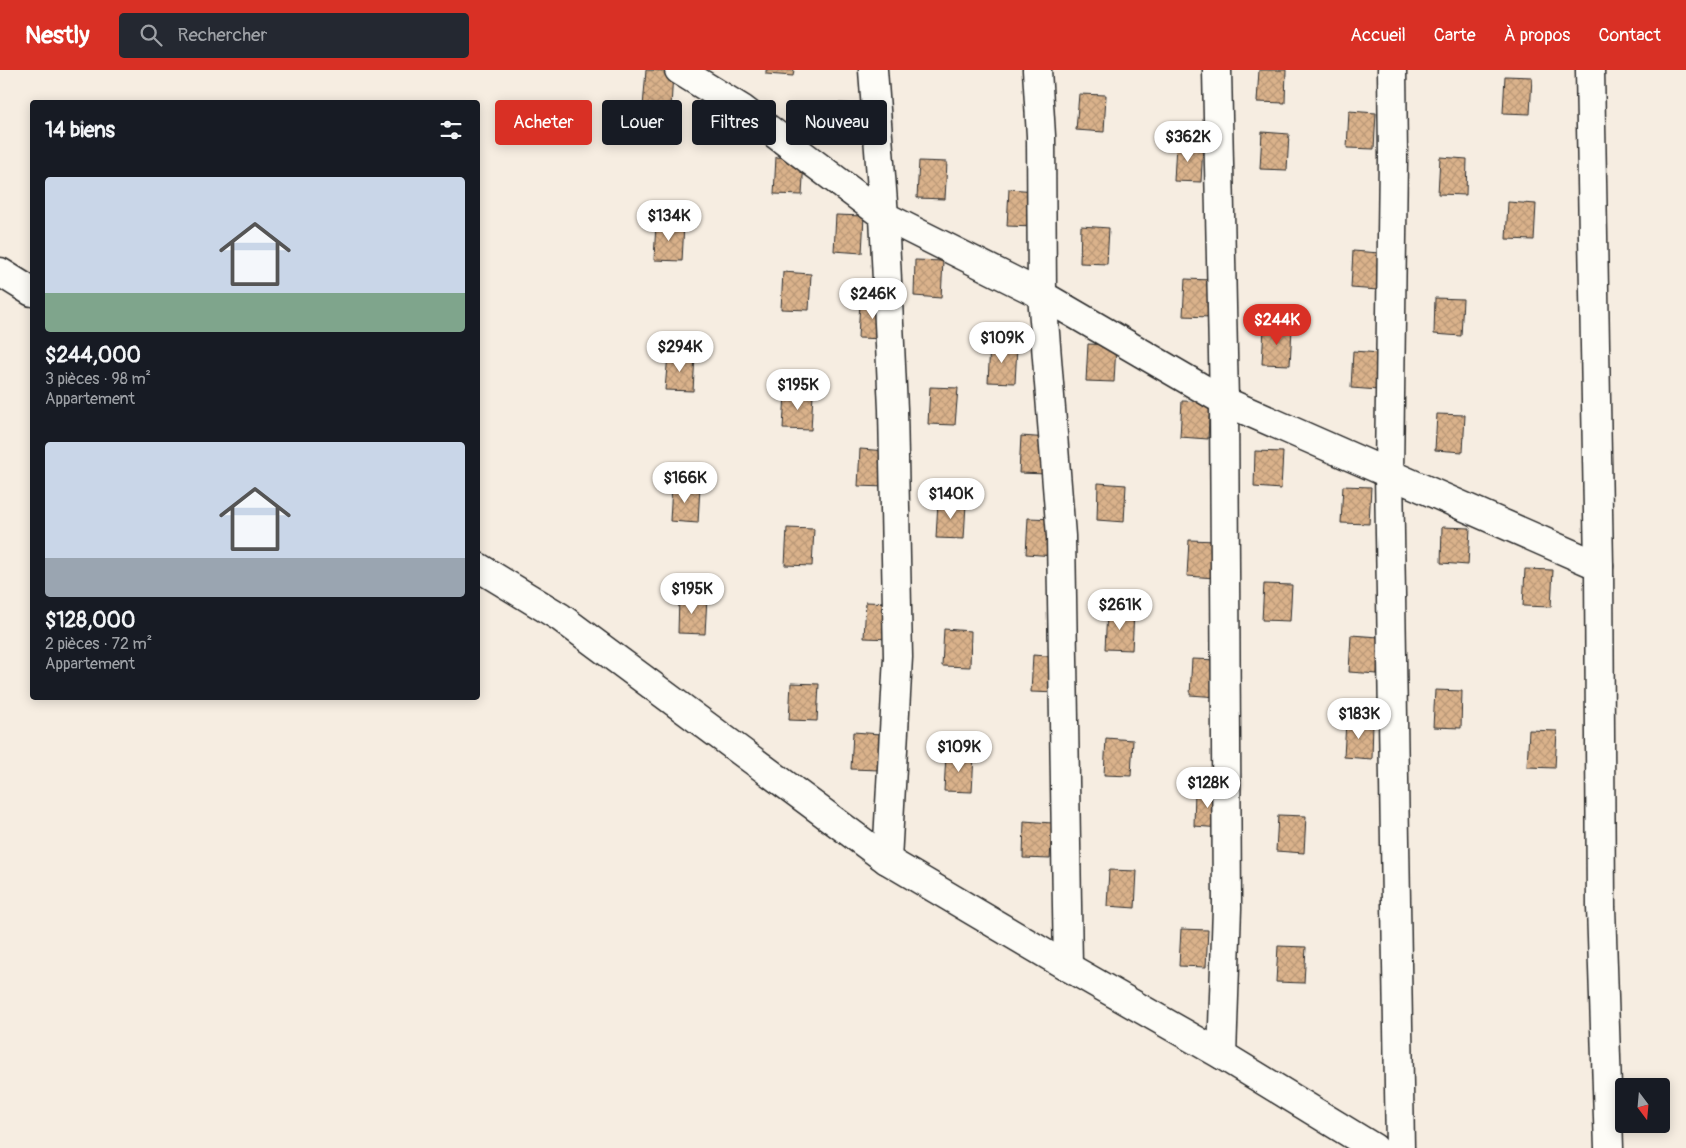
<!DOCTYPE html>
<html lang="fr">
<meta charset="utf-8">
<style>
:root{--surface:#171b24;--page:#242831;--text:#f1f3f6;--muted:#9ea1a6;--accent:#d93025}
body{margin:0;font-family:Pangolin,sans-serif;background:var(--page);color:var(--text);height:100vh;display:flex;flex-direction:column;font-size:19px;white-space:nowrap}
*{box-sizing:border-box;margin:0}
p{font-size:16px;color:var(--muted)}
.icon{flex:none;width:28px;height:28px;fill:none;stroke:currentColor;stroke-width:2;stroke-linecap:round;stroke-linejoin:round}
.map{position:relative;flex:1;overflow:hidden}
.panel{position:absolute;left:30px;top:30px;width:450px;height:600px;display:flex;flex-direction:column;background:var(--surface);border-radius:5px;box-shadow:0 2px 12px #0003}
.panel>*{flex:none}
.hud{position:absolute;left:495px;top:30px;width:475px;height:45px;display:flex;gap:10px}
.needle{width:32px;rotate:164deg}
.buttons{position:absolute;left:1615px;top:1008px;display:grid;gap:10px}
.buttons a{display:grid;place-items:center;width:55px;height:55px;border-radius:5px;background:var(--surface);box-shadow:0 2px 12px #0003;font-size:25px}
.price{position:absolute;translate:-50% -42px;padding:0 11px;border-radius:18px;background:#fff;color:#222;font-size:16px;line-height:32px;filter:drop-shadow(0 1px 2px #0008)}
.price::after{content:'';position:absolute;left:50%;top:30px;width:15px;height:11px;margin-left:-8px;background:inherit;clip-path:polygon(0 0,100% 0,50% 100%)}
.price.active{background:var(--accent);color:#fff}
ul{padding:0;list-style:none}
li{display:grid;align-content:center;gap:10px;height:265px;padding:0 15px}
li span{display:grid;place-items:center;height:155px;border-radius:5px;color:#555}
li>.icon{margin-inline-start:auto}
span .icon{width:90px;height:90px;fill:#fffc;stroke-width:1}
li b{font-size:21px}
h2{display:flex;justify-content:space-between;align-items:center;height:60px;padding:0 15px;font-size:21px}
.pill{padding:0 18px;border-radius:5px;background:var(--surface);box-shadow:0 2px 12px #0003;font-size:18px;line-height:45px}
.pill.active{background:var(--accent);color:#fff}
header{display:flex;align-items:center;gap:30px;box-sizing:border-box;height:70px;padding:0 25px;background:var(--accent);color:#fff}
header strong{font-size:24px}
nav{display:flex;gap:28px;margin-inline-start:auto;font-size:18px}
.search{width:350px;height:45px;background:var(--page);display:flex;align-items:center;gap:12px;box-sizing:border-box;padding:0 18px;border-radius:5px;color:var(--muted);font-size:19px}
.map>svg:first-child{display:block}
.building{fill:url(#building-cross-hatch);stroke:#2b2b2b}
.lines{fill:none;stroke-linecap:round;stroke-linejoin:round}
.street-casing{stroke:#2b2b2b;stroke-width:31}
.street{stroke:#fdfcf7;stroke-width:28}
</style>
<header>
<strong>Nestly</strong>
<div class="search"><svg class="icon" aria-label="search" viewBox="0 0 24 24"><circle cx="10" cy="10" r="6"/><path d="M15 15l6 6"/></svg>Rechercher</div>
<nav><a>Accueil</a><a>Carte</a><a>À propos</a><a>Contact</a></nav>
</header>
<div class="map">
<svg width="1686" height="1078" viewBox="0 0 1686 1078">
<defs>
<pattern id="building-cross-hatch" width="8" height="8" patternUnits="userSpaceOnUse" patternTransform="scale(1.25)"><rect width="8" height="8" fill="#dab28b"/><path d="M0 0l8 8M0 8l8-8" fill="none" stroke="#bb9978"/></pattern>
</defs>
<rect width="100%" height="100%" fill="#f6ede1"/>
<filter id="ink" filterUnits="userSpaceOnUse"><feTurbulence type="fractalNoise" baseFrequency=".02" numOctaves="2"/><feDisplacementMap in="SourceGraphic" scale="10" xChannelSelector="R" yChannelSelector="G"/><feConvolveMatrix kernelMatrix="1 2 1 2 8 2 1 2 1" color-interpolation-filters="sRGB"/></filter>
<g filter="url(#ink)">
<g class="building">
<path d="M646 0 673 1 671 38 643 37Z"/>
<path d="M766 0H794L793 6 766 4Z"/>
<path d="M1259 0H1286L1285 33 1257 32Z"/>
<path d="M1505 6 1532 7 1530 44 1503 43Z"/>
<path d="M1079 24 1106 25 1104 62 1076 60Z"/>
<path d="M836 33 864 34 862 71 834 70Z"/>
<path d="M1349 41 1376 43 1374 79 1347 78Z"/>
<path d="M1262 62 1289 64 1287 100 1260 99Z"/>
<path d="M1176 74 1203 75 1201 112 1174 111Z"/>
<path d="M776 87 804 89 802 125 774 124Z"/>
<path d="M1440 87 1467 89 1466 125 1438 124Z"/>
<path d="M919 91 947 92 945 129 917 128Z"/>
<path d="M1009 119 1036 121 1035 157 1007 156Z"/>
<path d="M1508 132 1536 134 1534 170 1506 169Z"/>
<path d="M836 145 864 146 862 183 834 181Z"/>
<path d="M656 153 684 154 682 191 654 190Z"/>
<path d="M1081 156 1109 158 1107 194 1080 193Z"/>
<path d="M1353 181 1380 183 1378 220 1351 218Z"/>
<path d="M915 190 943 191 941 228 914 226Z"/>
<path d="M783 202 811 204 809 240 781 239Z"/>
<path d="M1185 209 1212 210 1210 247 1183 246Z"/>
<path d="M1435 228 1463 229 1461 266 1434 264Z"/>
<path d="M860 231 888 233 886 269 858 268Z"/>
<path d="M1264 257 1292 258 1290 295 1262 294Z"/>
<path d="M1088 274 1116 275 1114 312 1086 311Z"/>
<path d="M990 275 1017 277 1015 313 988 312Z"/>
<path d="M1353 281 1380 283 1379 320 1351 318Z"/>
<path d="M668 284 695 285 693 321 665 320Z"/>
<path d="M930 317 958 318 955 355 928 354Z"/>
<path d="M785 322 813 324 811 360 783 359Z"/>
<path d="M1182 331 1210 332 1208 369 1180 367Z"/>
<path d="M1437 344 1465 345 1463 382 1435 380Z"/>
<path d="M1021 366 1049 368 1047 404 1019 403Z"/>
<path d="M860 379 887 381 886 417 858 416Z"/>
<path d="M1255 381 1283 382 1281 419 1254 417Z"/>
<path d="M1098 413 1126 415 1124 452 1097 450Z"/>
<path d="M672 415 700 416 698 453 670 451Z"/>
<path d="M1343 416 1371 417 1369 454 1341 453Z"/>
<path d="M938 431 966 433 964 469 936 468Z"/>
<path d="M1028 448 1056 449 1054 486 1026 484Z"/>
<path d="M1442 457 1470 458 1468 495 1441 493Z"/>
<path d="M787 458 814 459 812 496 785 495Z"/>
<path d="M1189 470 1217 471 1215 508 1187 506Z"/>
<path d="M1525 499 1553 500 1551 537 1523 536Z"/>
<path d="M1264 514 1292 515 1290 551 1262 550Z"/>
<path d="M679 526 707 527 705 564 678 563Z"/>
<path d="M866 532 894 533 892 569 864 568Z"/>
<path d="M1107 542 1134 543 1132 580 1105 579Z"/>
<path d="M944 559 971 561 970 597 942 596Z"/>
<path d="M1351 565 1379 567 1377 604 1349 602Z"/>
<path d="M1033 585 1060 587 1058 623 1031 622Z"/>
<path d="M1192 589 1220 590 1218 627 1190 625Z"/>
<path d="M791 613 819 614 817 651 789 650Z"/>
<path d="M1435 620 1462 621 1461 658 1433 657Z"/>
<path d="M1346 651 1373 652 1372 689 1344 687Z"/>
<path d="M1529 660 1557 661 1555 698 1527 697Z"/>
<path d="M853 662 881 664 879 700 851 699Z"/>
<path d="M1106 668 1133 670 1131 706 1104 705Z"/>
<path d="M946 684 974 685 972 722 944 721Z"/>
<path d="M1195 720 1223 721 1221 758 1194 756Z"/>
<path d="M1278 745 1306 746 1304 783 1276 781Z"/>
<path d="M1024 751 1052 753 1050 789 1023 788Z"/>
<path d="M1109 800 1137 801 1135 838 1107 836Z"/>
<path d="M1181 859 1208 860 1206 897 1179 896Z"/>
<path d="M1278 876 1306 877 1304 913 1276 912Z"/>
</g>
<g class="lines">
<g class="street-casing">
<g id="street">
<path d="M679 0 742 39 884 146 1042 225 1224 331 1599 496"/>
<path d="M873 0 884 146 893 339 898 587 887 790"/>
<path d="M1037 0 1041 66 1042 225 1061 466 1068 897"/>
<path d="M1217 0 1224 331 1227 838 1222 985"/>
<path d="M1392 0 1393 88 1389 403 1400 1078"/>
<path d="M1590 0 1599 496 1601 837 1609 1078"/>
<path d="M0 202 32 222"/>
<path d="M478 497 560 547 887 790 1068 897 1222 985 1374 1078"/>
</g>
</g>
<use href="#street" class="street"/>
</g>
</g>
</svg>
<div class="buttons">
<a><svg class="needle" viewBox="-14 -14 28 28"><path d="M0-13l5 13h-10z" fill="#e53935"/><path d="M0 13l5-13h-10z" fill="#9ea1a6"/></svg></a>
</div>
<b class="price" style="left:1188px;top:93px">$362K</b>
<b class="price" style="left:669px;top:172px">$134K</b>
<b class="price" style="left:873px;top:250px">$246K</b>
<b class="price active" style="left:1277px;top:276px">$244K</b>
<b class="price" style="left:1002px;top:294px">$109K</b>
<b class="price" style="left:680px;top:303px">$294K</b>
<b class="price" style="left:798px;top:341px">$195K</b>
<b class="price" style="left:685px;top:434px">$166K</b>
<b class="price" style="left:951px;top:450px">$140K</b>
<b class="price" style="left:692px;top:545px">$195K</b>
<b class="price" style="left:1120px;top:561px">$261K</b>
<b class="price" style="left:1359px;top:670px">$183K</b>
<b class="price" style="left:959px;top:703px">$109K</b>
<b class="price" style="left:1208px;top:739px">$128K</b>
<div class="hud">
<a class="pill active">Acheter</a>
<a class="pill">Louer</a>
<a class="pill">Filtres</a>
<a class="pill">Nouveau</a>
</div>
<section class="panel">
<h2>14 biens<svg class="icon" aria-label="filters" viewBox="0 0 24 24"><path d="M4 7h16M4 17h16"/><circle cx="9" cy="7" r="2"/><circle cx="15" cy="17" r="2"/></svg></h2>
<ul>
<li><span style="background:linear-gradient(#c9d6e8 75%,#7fa58c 0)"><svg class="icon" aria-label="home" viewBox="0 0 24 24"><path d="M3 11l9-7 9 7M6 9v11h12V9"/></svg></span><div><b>$244,000</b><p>3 pièces · 98 m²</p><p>Appartement</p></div></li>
<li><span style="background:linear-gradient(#c9d6e8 75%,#9aa5b1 0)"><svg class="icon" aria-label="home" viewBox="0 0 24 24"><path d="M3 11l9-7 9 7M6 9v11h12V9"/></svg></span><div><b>$128,000</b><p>2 pièces · 72 m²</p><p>Appartement</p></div></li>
</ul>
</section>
</div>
